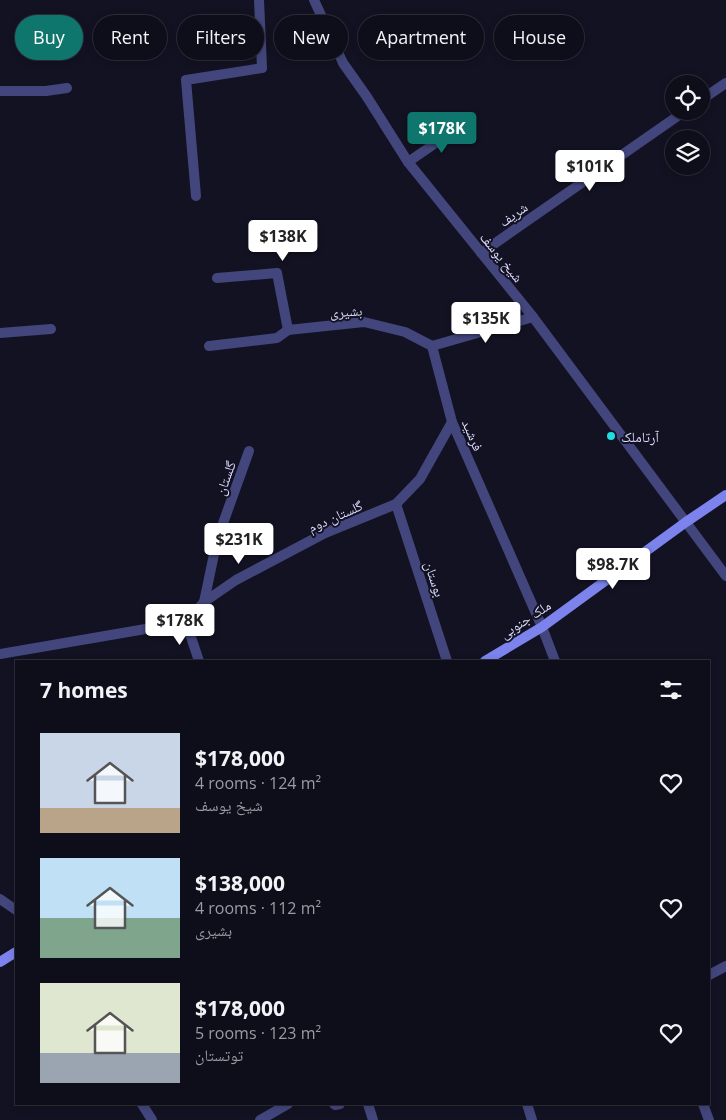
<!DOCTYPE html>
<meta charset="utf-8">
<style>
:root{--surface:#0e0e1a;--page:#171723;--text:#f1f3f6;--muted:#9b9ca2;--line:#2e2e39;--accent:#0f766e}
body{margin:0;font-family:"Open Sans","Noto Naskh Arabic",sans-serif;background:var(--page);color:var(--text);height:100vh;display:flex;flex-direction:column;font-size:19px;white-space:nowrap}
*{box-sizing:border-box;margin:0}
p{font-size:16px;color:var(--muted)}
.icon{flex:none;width:28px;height:28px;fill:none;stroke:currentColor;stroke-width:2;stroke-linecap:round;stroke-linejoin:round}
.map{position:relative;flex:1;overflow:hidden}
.sheet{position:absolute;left:15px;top:660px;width:695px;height:445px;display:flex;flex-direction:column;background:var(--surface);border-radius:0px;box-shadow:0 2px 8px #0003,0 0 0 1px var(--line)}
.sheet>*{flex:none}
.guide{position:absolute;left:15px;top:15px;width:696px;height:45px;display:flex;gap:10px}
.fabs{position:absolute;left:665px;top:75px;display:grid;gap:10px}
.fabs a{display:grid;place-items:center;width:45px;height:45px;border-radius:50%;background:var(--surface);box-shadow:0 2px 8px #0003,0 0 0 1px var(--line);font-size:25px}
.price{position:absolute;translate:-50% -42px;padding:0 11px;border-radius:5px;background:#fff;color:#222;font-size:16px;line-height:32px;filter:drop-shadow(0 1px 2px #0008)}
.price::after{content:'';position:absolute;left:50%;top:30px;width:15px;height:11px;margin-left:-8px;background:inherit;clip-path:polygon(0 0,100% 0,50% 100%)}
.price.on{background:var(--accent);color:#fff}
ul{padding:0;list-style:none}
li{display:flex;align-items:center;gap:15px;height:125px;padding:0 25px}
li span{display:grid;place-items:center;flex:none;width:140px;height:100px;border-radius:0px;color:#555}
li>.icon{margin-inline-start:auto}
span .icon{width:60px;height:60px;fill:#fffc;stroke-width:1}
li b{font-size:21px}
h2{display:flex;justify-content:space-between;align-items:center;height:60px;padding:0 25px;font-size:21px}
.pill{padding:0 18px;border-radius:22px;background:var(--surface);box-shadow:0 2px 8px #0003,0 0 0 1px var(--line);font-size:18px;line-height:45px}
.pill.on{background:var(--accent);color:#fff}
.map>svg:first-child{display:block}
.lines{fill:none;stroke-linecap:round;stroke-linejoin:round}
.street{stroke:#43467c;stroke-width:10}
.secondary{stroke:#7c83ed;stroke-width:10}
.poi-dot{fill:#1fdde0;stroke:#131223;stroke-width:2}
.labels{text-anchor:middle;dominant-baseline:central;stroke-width:4;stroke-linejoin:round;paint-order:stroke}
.street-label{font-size:14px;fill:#dad9fa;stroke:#131223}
.poi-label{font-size:14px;fill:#dad9fa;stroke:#131223;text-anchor:start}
</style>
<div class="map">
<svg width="726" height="1120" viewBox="0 0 726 1120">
<rect width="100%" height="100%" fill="#131223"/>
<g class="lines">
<g class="street">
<path d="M314 0 343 63 367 97 408 162 533 317 726 576"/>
<path d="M0 91H46L67 88"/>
<path d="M701 100 726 83"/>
<path d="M408 162 462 125"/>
<path d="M196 196 186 80 262 68 259 0"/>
<path d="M481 253 685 111"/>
<path d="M217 278 277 273 288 330"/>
<path d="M0 333 51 329"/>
<path d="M209 346 277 338 288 330 364 322 405 332 432 346"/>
<path d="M432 346 452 422 542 627 555 661"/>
<path d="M432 346 533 317"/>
<path d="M396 504 447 661"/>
<path d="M204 602 217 540 249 451"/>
<path d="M186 622 199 661"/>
<path d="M0 654 186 622 204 602 236 580 325 533 396 504 420 479 452 422"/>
<path d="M0 899 16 910"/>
<path d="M709 975 726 966"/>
<path d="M142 1104 152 1120"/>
<path d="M334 1104 335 1105 340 1104"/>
<path d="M368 1104 373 1120"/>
<path d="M527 1104 532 1120"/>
<path d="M703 1104 709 1120"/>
<path d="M260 1120 288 1104"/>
</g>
<g class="secondary">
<path d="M485 661 542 627 686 522 726 495"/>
<path d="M0 962 16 952"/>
</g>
</g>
<circle class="poi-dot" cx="611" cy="436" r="5"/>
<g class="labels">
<g class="street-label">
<text transform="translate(513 214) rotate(-35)">شریف</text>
<text transform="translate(502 257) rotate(51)">شیخ یوسف</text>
<text transform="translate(346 311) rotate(-3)">بشیری</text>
<text transform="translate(473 435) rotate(67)">فرشید</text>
<text transform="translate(225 478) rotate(-70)">گلستان</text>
<text transform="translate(335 516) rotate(-24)">گلستان دوم</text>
<text transform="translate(435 579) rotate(72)">بوستان</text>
<text transform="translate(525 619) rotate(-33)">ملک جنوبی</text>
</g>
<g class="poi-label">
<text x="621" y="436">آرتاملک</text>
</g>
</g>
</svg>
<div class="fabs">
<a><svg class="icon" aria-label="locate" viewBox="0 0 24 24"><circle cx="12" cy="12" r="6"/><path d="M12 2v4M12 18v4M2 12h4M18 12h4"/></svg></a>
<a><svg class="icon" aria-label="layers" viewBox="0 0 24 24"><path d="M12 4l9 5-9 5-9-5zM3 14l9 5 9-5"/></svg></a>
</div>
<b class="price on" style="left:442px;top:154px">$178K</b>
<b class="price" style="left:590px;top:192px">$101K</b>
<b class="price" style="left:283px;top:262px">$138K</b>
<b class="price" style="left:486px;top:344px">$135K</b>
<b class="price" style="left:239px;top:565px">$231K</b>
<b class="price" style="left:613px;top:590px">$98.7K</b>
<b class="price" style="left:180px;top:646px">$178K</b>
<div class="guide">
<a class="pill on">Buy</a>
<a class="pill">Rent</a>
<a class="pill">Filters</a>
<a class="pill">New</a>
<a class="pill">Apartment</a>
<a class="pill">House</a>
</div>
<section class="sheet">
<h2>7 homes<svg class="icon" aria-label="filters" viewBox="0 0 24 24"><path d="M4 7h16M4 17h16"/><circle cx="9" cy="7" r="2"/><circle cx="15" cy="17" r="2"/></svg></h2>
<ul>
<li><span style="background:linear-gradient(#c9d6e8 75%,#b9a48a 0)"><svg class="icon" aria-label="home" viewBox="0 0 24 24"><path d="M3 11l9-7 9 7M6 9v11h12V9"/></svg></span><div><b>$178,000</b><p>4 rooms · 124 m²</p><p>شیخ یوسف</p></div><svg class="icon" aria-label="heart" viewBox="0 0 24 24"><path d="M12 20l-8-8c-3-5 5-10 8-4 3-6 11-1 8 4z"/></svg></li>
<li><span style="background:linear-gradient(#bfe0f5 60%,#7fa58c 0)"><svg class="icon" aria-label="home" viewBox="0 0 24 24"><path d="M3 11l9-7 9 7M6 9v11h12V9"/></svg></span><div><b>$138,000</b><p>4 rooms · 112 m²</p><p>بشیری</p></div><svg class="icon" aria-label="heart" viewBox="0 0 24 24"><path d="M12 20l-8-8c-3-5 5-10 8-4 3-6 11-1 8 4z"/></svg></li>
<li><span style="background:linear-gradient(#dfe7d0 70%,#9aa5b1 0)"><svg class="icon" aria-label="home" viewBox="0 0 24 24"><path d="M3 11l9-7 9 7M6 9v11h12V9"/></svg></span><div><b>$178,000</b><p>5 rooms · 123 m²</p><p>توتستان</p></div><svg class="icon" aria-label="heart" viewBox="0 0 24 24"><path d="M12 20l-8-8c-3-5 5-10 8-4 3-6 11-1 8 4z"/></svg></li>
</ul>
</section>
</div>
